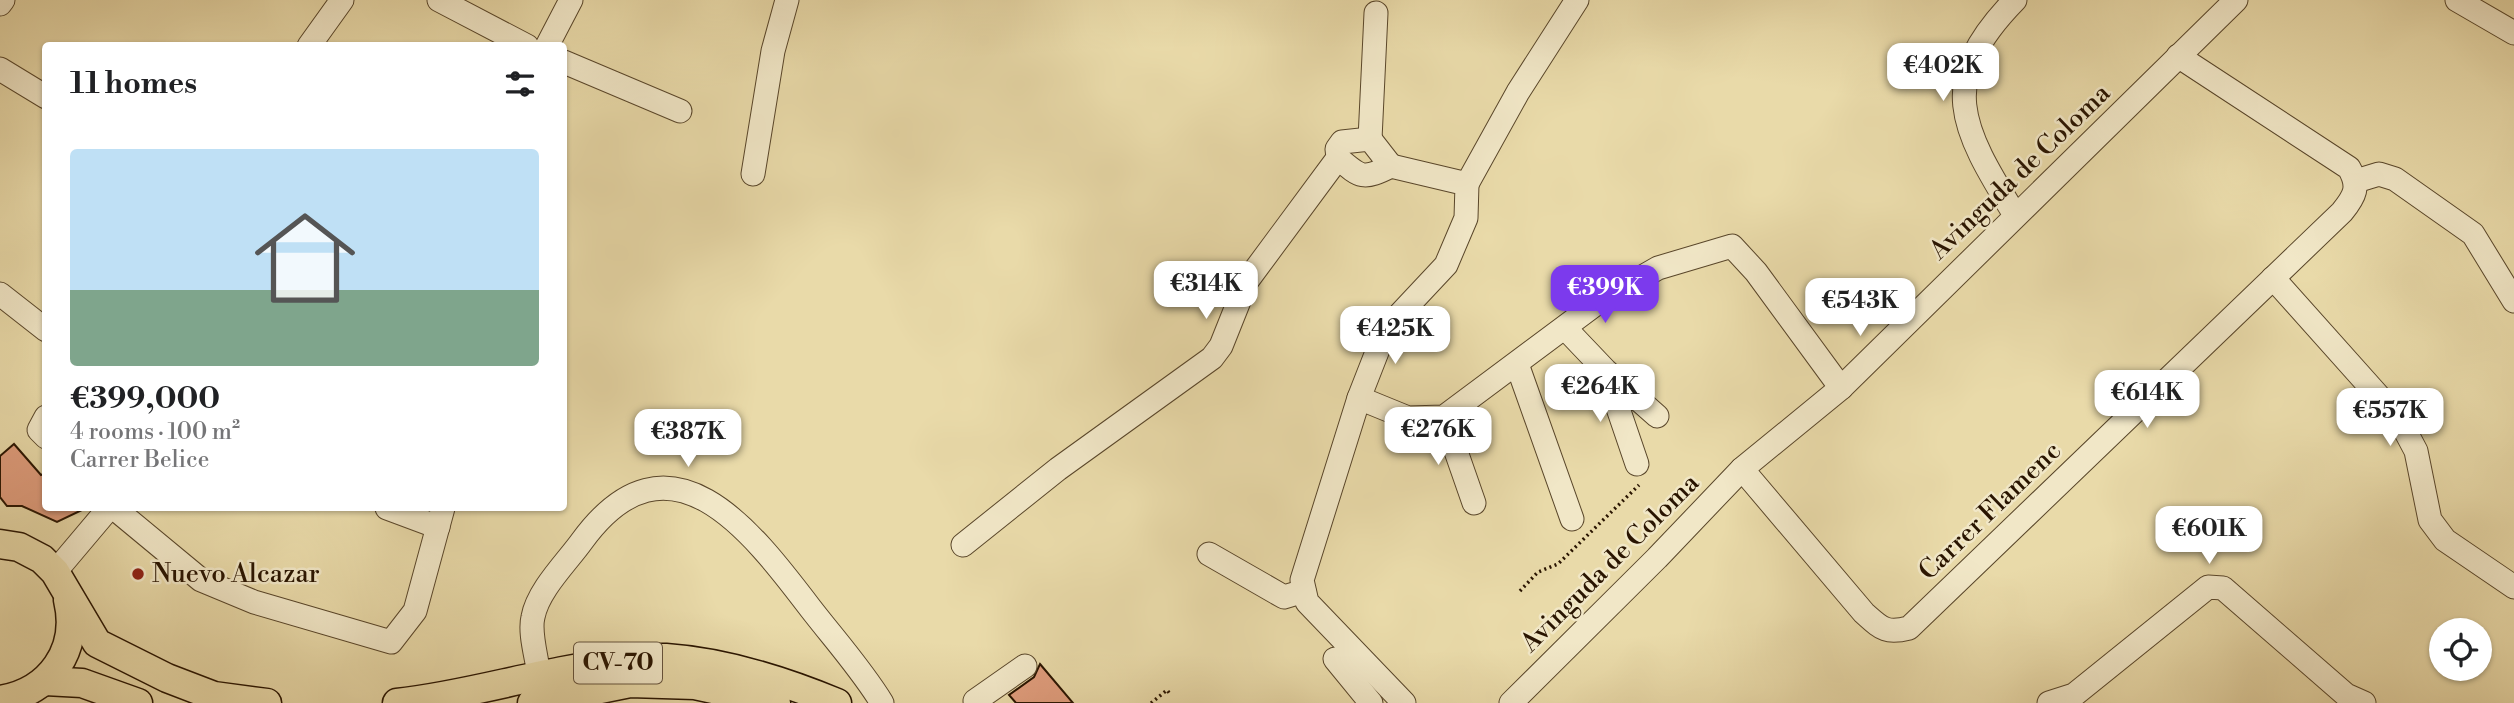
<!DOCTYPE html>
<meta charset="utf-8">
<style>
:root{--surface:#fff;--page:#f2f2f2;--text:#202124;--muted:#757577;--line:#e0e0e0;--accent:#7c3aed}
body{margin:0;font-family:"Libre Bodoni",serif;background:var(--page);color:var(--text);height:100vh;display:flex;flex-direction:column;font-size:26px;white-space:nowrap}
*{box-sizing:border-box;margin:0}
p{font-size:23px;color:var(--muted)}
.icon{flex:none;width:38px;height:38px;fill:none;stroke:currentColor;stroke-width:2;stroke-linecap:round;stroke-linejoin:round}
.map{position:relative;flex:1;overflow:hidden}
.panel{position:absolute;left:42px;top:42px;width:525px;height:469px;display:flex;flex-direction:column;background:var(--surface);border-radius:7px;box-shadow:0 2px 5px #0004}
.panel>*{flex:none}
.buttons{position:absolute;left:2429px;top:618px;display:grid;gap:14px}
.buttons a{display:grid;place-items:center;width:63px;height:63px;border-radius:50%;background:var(--surface);box-shadow:0 2px 5px #0004;font-size:35px}
.price{position:absolute;translate:-50% -60px;padding:0 16px;border-radius:14px;background:#fff;color:#222;font-size:23px;line-height:46px;filter:drop-shadow(0 2px 4px #0008)}
.price::after{content:'';position:absolute;left:50%;top:42px;width:21px;height:16px;margin-left:-10px;background:inherit;clip-path:polygon(0 0,100% 0,50% 100%)}
.price.selected{background:var(--accent);color:#fff}
ul{padding:0;list-style:none}
li{display:grid;align-content:center;gap:14px;height:371px;padding:0 28px}
li+li{border-top:2px solid var(--line)}
li span{display:grid;place-items:center;height:217px;border-radius:7px;color:#555}
li>.icon{margin-inline-start:auto}
span .icon{width:126px;height:126px;fill:#fffc;stroke-width:1}
li b{font-size:30px}
h2{display:flex;justify-content:space-between;align-items:center;height:84px;padding:0 28px;font-size:30px}
.map>svg:first-child{display:block}
.building{fill:#e09d7d;stroke:#291400;stroke-width:2}
.lines{fill:none;stroke-linecap:round;stroke-linejoin:round}
.minor-casing{stroke:#59462a;stroke-width:25}
.major-casing{stroke:#291400;stroke-width:31}
.path{stroke:#291400;stroke-width:3.5;stroke-dasharray:2 3.5;stroke-linecap:butt}
.minor{stroke:#f1e7c7;stroke-width:23}
.major{stroke:#e9daa9;stroke-width:28}
.poi-dot{fill:#8f2418;stroke:#f1e7c7;stroke-width:2.5}
.labels{text-anchor:middle;dominant-baseline:central;stroke-width:5;stroke-linejoin:round;paint-order:stroke}
.shield{fill:#f1e7c7;stroke:#65533c;stroke-width:2}
.shield-label{font-size:24px;font-weight:bold;fill:#291400}
.street-label{font-size:26px;fill:#291400;stroke:#f1e7c7}
.poi-label{font-size:26px;fill:#291400;stroke:#f1e7c7;text-anchor:start}
</style>
<div class="map">
<svg width="2514" height="703" viewBox="0 0 2514 703">
<rect width="100%" height="100%" fill="#e9daa9"/>
<filter id="stains"><feTurbulence type="fractalNoise" baseFrequency=".00286" numOctaves="4"/><feColorMatrix values="0 0 0 0 .2 0 0 0 0 .09 0 0 0 0 .02 0 0 0 .5 -.17"/></filter>
<radialGradient id="worn" r=".72"><stop offset=".6" stop-color="#630" stop-opacity="0"/><stop offset="1" stop-color="#630" stop-opacity=".3"/></radialGradient>
<g class="building">
<path d="M14 444 41 475 46 473V508H86L57 522 22 506H7L0 497V456Z"/>
<path d="M1040 664 1073 703H1016L1009 695 1034 677Z"/>
</g>
<g class="lines">
<g class="minor-casing">
<g id="minor">
<path d="M439 0 527 46"/>
<path d="M2015 0C1935 82 1961 127 2015 215"/>
<path d="M2457 0 2514 33"/>
<path d="M0 4 3 0"/>
<path d="M309 46 342 0"/>
<path d="M547 46 571 0"/>
<path d="M564 62 680 111"/>
<path d="M0 69 46 97"/>
<path d="M1370 139 1376 13"/>
<path d="M1338 158C1361 178 1363 180 1391 166L1467 184 1466 218 1446 265 1386 329 1359 398 1302 580 1307 602 1404 703"/>
<path d="M753 174 773 51 787 0"/>
<path d="M2356 181 2379 174 2395 179 2473 234 2514 301"/>
<path d="M1467 184 1518 92 1577 0"/>
<path d="M2273 278 2399 419 2416 451 2430 520 2445 540 2514 587"/>
<path d="M0 294 46 330"/>
<path d="M1565 328 1605 370 1657 416"/>
<path d="M1517 364 1572 519"/>
<path d="M1606 373 1637 464"/>
<path d="M1359 398 1408 418 1444 417 1597 303 1658 268 1732 246 1756 272 1841 388"/>
<path d="M46 417 39 430 46 437"/>
<path d="M1444 417 1474 503"/>
<path d="M1742 469 1864 613C1881 628 1885 634 1909 628L2342 212C2355 196 2360 187 2349 168L2178 56"/>
<path d="M114 508 201 580 254 602 391 642 415 611 443 508"/>
<path d="M387 508 438 527"/>
<path d="M963 545 1058 469 1212 358 1221 346 1247 281 1338 158 1337 149 1342 142 1370 139 1391 166"/>
<path d="M1209 554 1284 597 1304 591"/>
<path d="M55 572 109 508"/>
<path d="M1335 659 1371 703"/>
<path d="M539 675C537 658 529 633 533 617 538 590 567 562 582 541 669 422 751 530 811 609 835 640 862 670 882 703"/>
<path d="M977 703 975 701 1025 666"/>
<path d="M1511 703 1657 558 1742 469 1841 388 2236 0"/>
<path d="M2049 703 2074 695 2208 587 2223 588 2346 695 2364 703"/>
</g>
</g>
<g class="major-casing">
<g id="major">
<path d="M0 544 19 547 42 559 55 572 97 643 167 678 214 696 267 703"/>
<path d="M45 681 82 683 138 703"/>
<path d="M0 700C50 692 80 650 68 600"/>
<path d="M397 703C472 695 543 670 618 663 634 661 651 657 666 658 724 662 784 681 837 703"/>
<path d="M532 703 630 683 695 685 776 703"/>
</g>
</g>
<g class="path">
<path d="M1520 591 1538 572 1558 564 1639 485"/>
<path d="M1151 703 1167 690 1170 694"/>
</g>
<use href="#minor" class="minor"/>
<use href="#major" class="major"/>
</g>
<circle class="poi-dot" cx="138" cy="574" r="7"/>
<g class="labels">
<rect class="shield" x="574" y="642.5" width="88" height="41" rx="5"/>
<g class="shield-label">
<text x="618" y="663">CV-70</text>
</g>
<g class="street-label">
<text transform="translate(2020 172) rotate(-44)">Avinguda de Coloma</text>
<text transform="translate(1990 511) rotate(-44)">Carrer Flamenc</text>
<text transform="translate(1610 563) rotate(-45)">Avinguda de Coloma</text>
</g>
<g class="poi-label">
<text x="152" y="574">Nuevo Alcazar</text>
</g>
</g>
<rect width="100%" height="100%" filter="url(#stains)"/>
<rect width="100%" height="100%" fill="url(#worn)"/>
</svg>
<div class="buttons">
<a><svg class="icon" aria-label="locate" viewBox="0 0 24 24"><circle cx="12" cy="12" r="6"/><path d="M12 2v4M12 18v4M2 12h4M18 12h4"/></svg></a>
</div>
<b class="price" style="left:1943px;top:103px">€402K</b>
<b class="price" style="left:1206px;top:321px">€314K</b>
<b class="price selected" style="left:1605px;top:325px">€399K</b>
<b class="price" style="left:1860px;top:338px">€543K</b>
<b class="price" style="left:1395px;top:366px">€425K</b>
<b class="price" style="left:1600px;top:424px">€264K</b>
<b class="price" style="left:2147px;top:430px">€614K</b>
<b class="price" style="left:2390px;top:448px">€557K</b>
<b class="price" style="left:1438px;top:467px">€276K</b>
<b class="price" style="left:688px;top:469px">€387K</b>
<b class="price" style="left:2209px;top:566px">€601K</b>
<section class="panel">
<h2>11 homes<svg class="icon" aria-label="filters" viewBox="0 0 24 24"><path d="M4 7h16M4 17h16"/><circle cx="9" cy="7" r="2"/><circle cx="15" cy="17" r="2"/></svg></h2>
<ul>
<li><span style="background:linear-gradient(#bfe0f5 65%,#7fa58c 0)"><svg class="icon" aria-label="home" viewBox="0 0 24 24"><path d="M3 11l9-7 9 7M6 9v11h12V9"/></svg></span><div><b>€399,000</b><p>4 rooms · 100 m²</p><p>Carrer Belice</p></div></li>
</ul>
</section>
</div>
